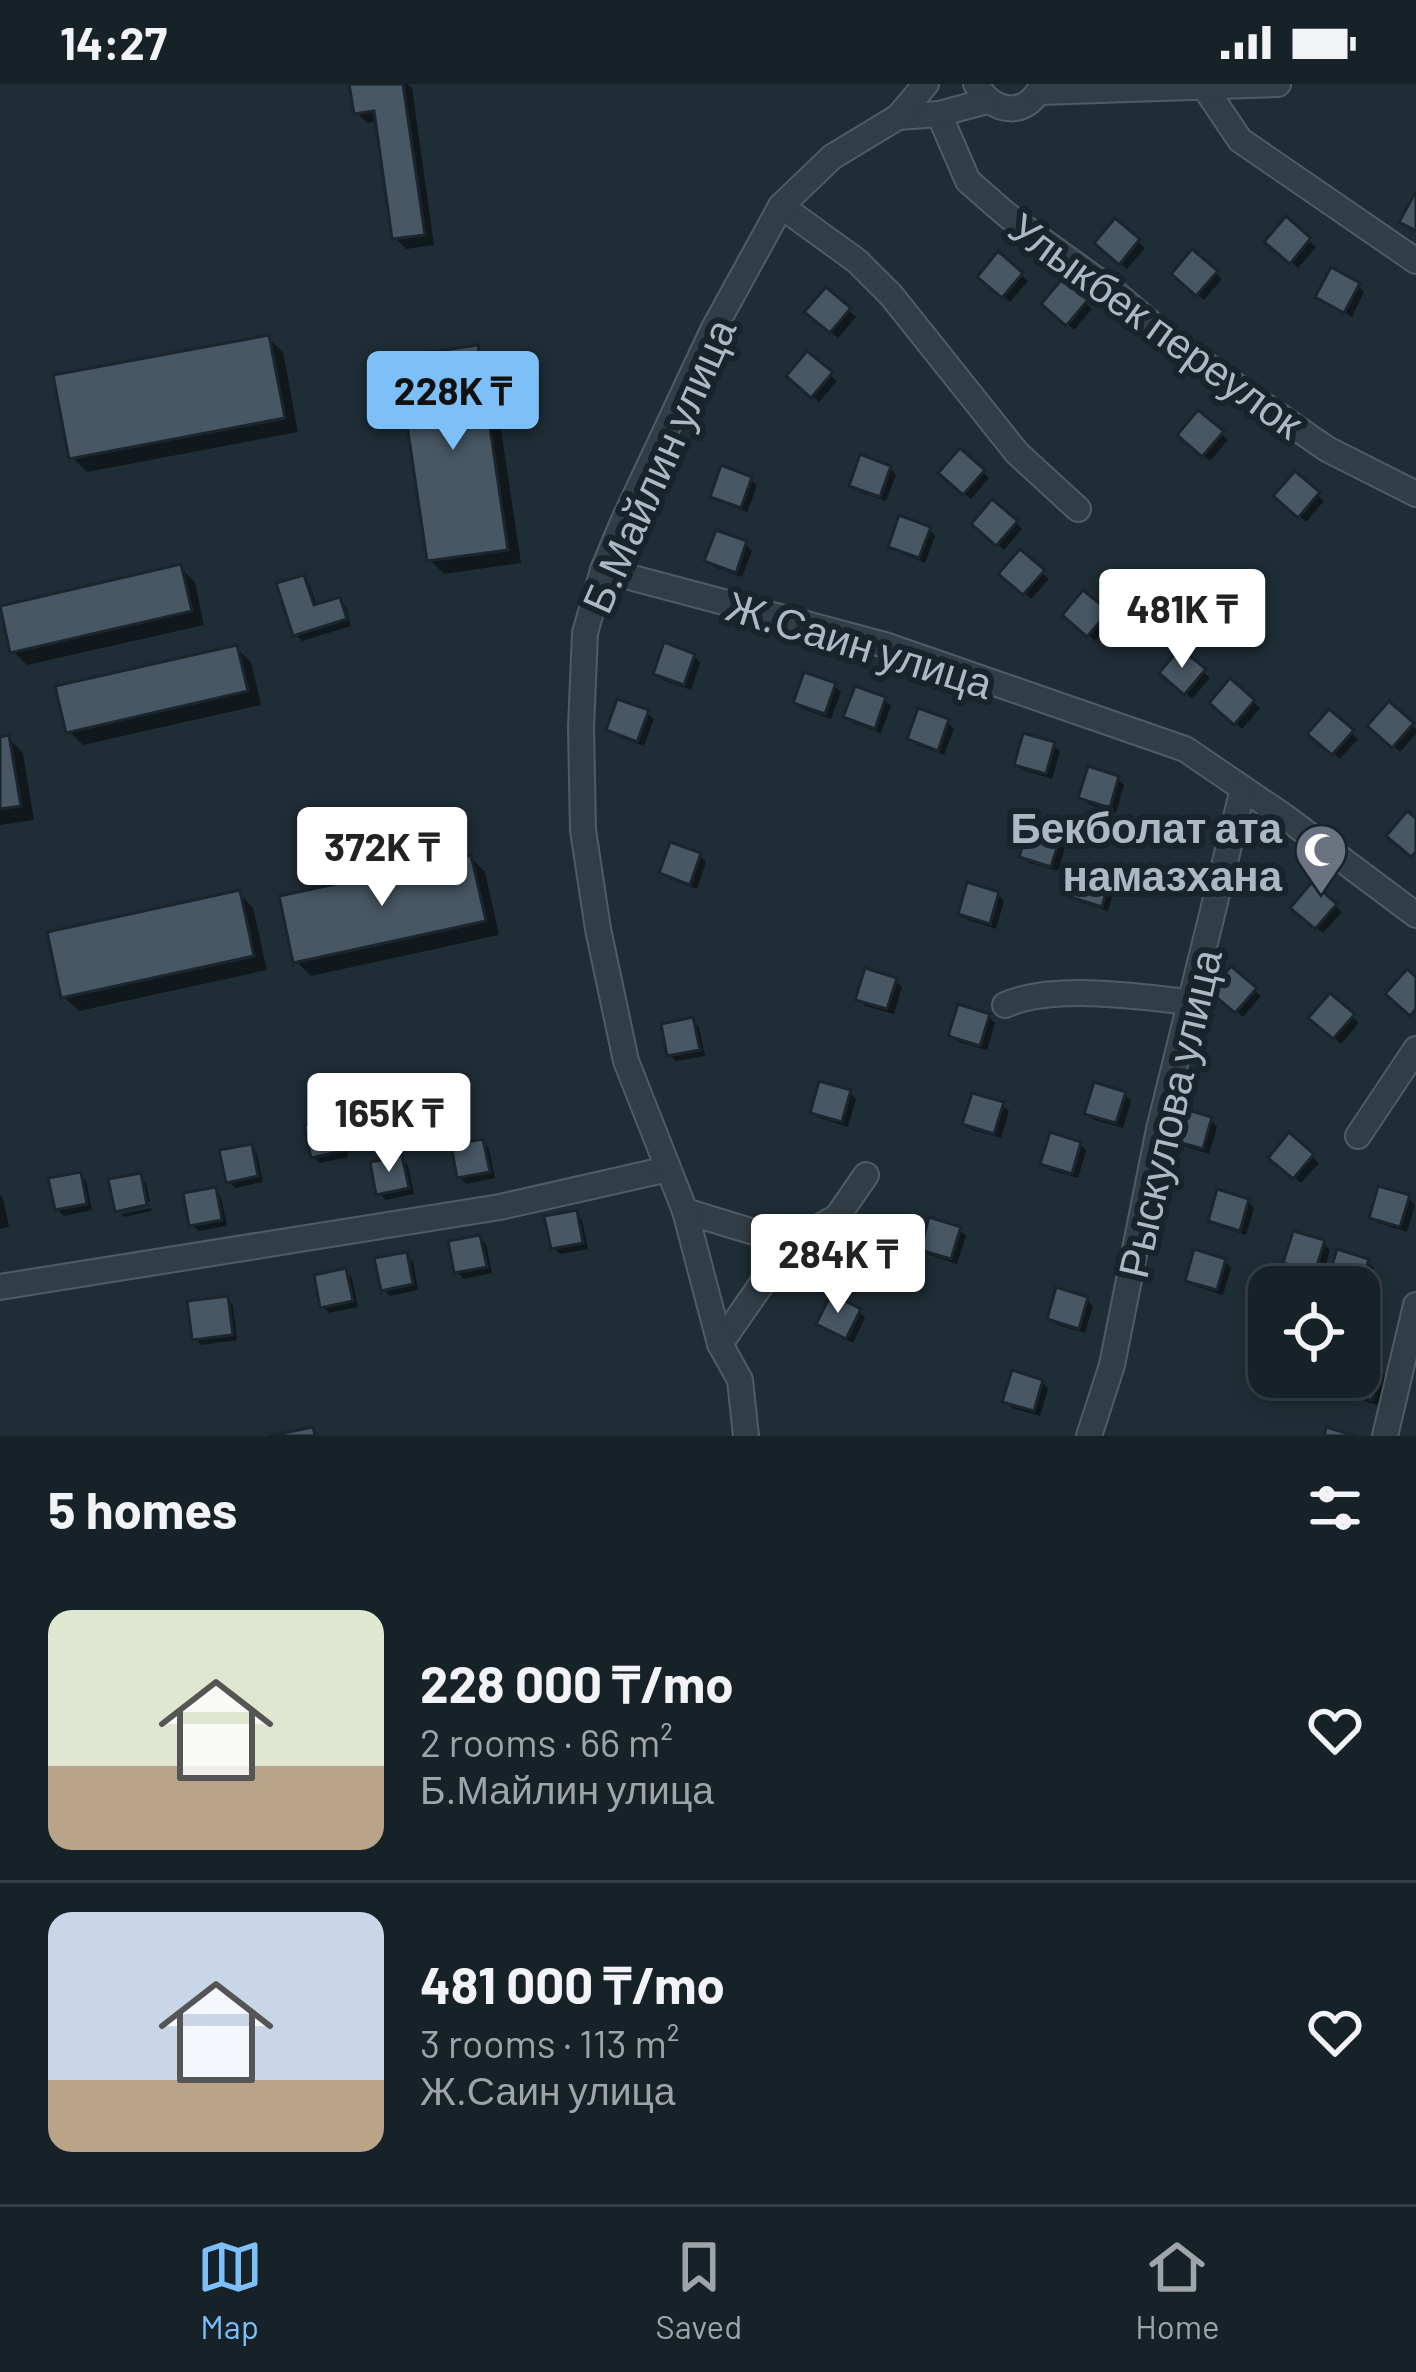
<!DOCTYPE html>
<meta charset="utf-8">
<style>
:root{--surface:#172228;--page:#242f34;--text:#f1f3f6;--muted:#9ea4a8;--line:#363f45;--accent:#7cbff9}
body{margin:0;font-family:Barlow,sans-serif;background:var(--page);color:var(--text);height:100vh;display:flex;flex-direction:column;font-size:45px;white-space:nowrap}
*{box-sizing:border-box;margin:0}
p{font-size:39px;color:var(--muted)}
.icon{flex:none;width:66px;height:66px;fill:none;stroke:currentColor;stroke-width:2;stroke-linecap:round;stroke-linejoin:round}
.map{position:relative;height:1352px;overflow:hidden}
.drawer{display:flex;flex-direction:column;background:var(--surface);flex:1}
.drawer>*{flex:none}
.controls{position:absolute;left:1248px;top:1182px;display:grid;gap:24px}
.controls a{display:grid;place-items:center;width:132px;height:132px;border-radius:24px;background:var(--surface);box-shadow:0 6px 18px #0003,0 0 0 3px var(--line);font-size:60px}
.price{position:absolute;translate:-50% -102px;padding:0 27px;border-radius:12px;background:#fff;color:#222;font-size:39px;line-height:78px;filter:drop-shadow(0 3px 6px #0008)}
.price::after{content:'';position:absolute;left:50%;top:72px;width:36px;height:27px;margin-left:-18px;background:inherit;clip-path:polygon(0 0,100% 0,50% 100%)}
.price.current{background:var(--accent);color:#111}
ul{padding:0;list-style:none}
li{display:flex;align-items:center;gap:36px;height:300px;padding:0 48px}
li+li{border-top:3px solid var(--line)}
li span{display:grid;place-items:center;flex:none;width:336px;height:240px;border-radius:24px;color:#555}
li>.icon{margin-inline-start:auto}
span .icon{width:144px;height:144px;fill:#fffc;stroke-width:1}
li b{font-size:51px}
h2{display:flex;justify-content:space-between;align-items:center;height:144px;padding:0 48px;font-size:51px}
.status{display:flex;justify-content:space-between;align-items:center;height:84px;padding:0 60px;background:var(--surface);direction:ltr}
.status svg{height:33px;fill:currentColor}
.tabs{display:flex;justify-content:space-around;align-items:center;height:168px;border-top:3px solid var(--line);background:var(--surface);font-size:33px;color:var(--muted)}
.tabs a{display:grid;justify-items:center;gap:6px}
.tabs .current{color:var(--accent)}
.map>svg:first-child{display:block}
.shadow{fill:#0007}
.building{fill:#475763;stroke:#1a252d;stroke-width:3}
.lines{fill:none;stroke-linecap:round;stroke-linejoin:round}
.minor-casing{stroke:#505c65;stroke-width:28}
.minor{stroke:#323e47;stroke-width:24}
.labels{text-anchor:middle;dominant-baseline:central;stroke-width:12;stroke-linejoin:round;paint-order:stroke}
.street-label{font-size:42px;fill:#acb9c4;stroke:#18232b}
.poi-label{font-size:42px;font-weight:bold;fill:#acb9c4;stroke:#18232b;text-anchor:end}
</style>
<div class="status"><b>14:27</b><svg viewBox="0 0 49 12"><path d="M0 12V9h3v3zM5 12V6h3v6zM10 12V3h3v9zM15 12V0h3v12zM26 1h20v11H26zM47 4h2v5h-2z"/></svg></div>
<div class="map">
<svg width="1416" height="1352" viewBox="0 0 1416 1352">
<rect width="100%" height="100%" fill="#1f2d36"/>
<g class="shadow">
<path d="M357 0H407L412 4 434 161 406 165 395 154 379 37 367 39 357 28Z"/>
<path d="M1287 137 1316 163 1298 184 1269 158Z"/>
<path d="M1115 138 1145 164 1127 185 1098 159Z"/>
<path d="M1193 169 1222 195 1204 216 1175 190Z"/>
<path d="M998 172 1028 197 1010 218 981 192Z"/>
<path d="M1063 199 1092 225 1074 246 1045 220Z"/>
<path d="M1358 202 1364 208 1352 233 1319 212Z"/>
<path d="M826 207 856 233 838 254 808 228Z"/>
<path d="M268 254 283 268 298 348 87 388 72 373Z"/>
<path d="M477 265 491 279 521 479 444 490 430 476Z"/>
<path d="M808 271 837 297 819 318 790 292Z"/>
<path d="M1199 330 1228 356 1210 377 1181 351Z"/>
<path d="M960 368 989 394 971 415 942 389Z"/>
<path d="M890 384 896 391 886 417 859 408 852 401Z"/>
<path d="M1295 391 1324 417 1306 438 1277 412Z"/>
<path d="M751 395 757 402 747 428 720 418 713 412Z"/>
<path d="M993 419 1022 445 1004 466 975 440Z"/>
<path d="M929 445 935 452 925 479 898 468 892 462Z"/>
<path d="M745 460 752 467 742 493 714 483 708 476Z"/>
<path d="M1020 469 1049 495 1031 515 1002 490Z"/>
<path d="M180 484 195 498 204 541 27 581 13 567Z"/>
<path d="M303 494 310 501 317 523 339 517 346 523 351 542 302 557 296 551Z"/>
<path d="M1084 510 1113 536 1095 557 1066 531Z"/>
<path d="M236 564 251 578 261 621 83 661 69 647Z"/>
<path d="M1181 568 1210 594 1192 615 1163 589Z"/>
<path d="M694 572 700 579 691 606 663 596 656 589Z"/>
<path d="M1231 598 1260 624 1242 645 1213 619Z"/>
<path d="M834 602 841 608 831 635 803 625 797 618Z"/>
<path d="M884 616 891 622 881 649 853 639 847 632Z"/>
<path d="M1389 621 1416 645V650L1400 668 1371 642Z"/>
<path d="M647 629 654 635 644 662 616 652 609 646Z"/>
<path d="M1329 629 1358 655 1340 675 1311 650Z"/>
<path d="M947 638 954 645 944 671 917 661 910 654Z"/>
<path d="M8 654 23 669 34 736 0 741V656Z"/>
<path d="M1053 661 1060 667 1052 695 1024 686 1017 680Z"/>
<path d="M1118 695 1124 701 1116 729 1088 720 1082 713Z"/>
<path d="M1059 754 1066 760 1058 787 1029 779 1023 772Z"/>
<path d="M700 772 706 778 697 805 669 795 662 788Z"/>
<path d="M471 774 485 788 499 851 311 892 296 877Z"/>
<path d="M1110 793 1116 800 1108 827 1080 818 1074 812Z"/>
<path d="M1312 802 1342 828 1323 849 1294 823Z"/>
<path d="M239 809 253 824 267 886 79 927 64 913Z"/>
<path d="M998 811 1004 817 996 845 968 836 961 830Z"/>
<path d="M1232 887 1261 912 1243 933 1214 908Z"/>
<path d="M895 896 902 903 894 930 865 922 859 915Z"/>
<path d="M1330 913 1359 939 1341 960 1312 934Z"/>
<path d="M988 932 995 939 987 966 958 958 952 951Z"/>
<path d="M692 936 699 943 705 972 676 977 670 971Z"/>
<path d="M850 1009 856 1015 848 1043 820 1034 813 1028Z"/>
<path d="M1124 1010 1131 1017 1123 1044 1094 1036 1088 1029Z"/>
<path d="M1002 1021 1009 1027 1001 1054 972 1046 966 1040Z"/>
<path d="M1211 1036 1217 1043 1209 1070 1181 1061 1175 1055Z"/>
<path d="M336 1038 342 1045 348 1073 320 1079 313 1072Z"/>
<path d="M1290 1053 1319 1079 1301 1099 1272 1073Z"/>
<path d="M482 1058 489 1065 495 1094 466 1100 460 1093Z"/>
<path d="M1080 1060 1086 1067 1078 1094 1050 1086 1044 1079Z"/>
<path d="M251 1063 257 1070 263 1098 235 1104 229 1097Z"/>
<path d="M401 1075 408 1081 414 1110 386 1116 379 1109Z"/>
<path d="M80 1091 86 1097 92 1126 64 1132 57 1125Z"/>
<path d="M140 1092 146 1099 150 1118 118 1124Z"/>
<path d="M215 1106 221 1113 227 1142 199 1147 192 1141Z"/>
<path d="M0 1111 3 1114 9 1143 0 1145Z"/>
<path d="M1408 1114 1415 1121 1407 1148 1378 1139 1372 1133Z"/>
<path d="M1248 1117 1254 1124 1246 1151 1218 1142 1211 1136Z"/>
<path d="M151 1124 152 1127 124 1133 121 1130Z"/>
<path d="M576 1129 582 1136 588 1165 560 1170 553 1163Z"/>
<path d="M959 1146 966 1152 957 1180 930 1171 923 1165Z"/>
<path d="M479 1154 486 1160 492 1189 464 1195 457 1188Z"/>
<path d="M1323 1159 1330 1166 1322 1193 1293 1184 1287 1178Z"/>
<path d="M406 1171 413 1178 418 1206 390 1212 384 1205Z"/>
<path d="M1225 1177 1231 1184 1223 1211 1195 1202 1188 1196Z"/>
<path d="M1367 1178 1374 1184 1367 1206 1334 1196V1200L1331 1197Z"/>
<path d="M345 1188 352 1194 358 1223 329 1229 323 1222Z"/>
<path d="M227 1215 233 1221 237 1256 201 1261 195 1254Z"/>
<path d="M1086 1215 1093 1222 1085 1249 1057 1241 1050 1234Z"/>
<path d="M859 1227 865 1234 853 1259 826 1246 820 1240Z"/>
<path d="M1359 1281 1380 1287 1386 1293 1378 1321 1350 1313 1343 1306 1347 1293H1359Z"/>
<path d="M1042 1298 1048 1305 1040 1332 1012 1324 1006 1317Z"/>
</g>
<g class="building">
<path d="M349 0H403L425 151 392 155 374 27 354 30Z"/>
<path d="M1415 109 1416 110V147L1399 138Z"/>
<path d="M1286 132 1311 154 1290 180 1264 158Z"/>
<path d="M1115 134 1140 155 1119 181 1094 159Z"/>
<path d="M1192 165 1218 187 1196 212 1171 190Z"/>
<path d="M998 167 1023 189 1002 214 977 193Z"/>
<path d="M1331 183 1360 199 1344 229 1315 213Z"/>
<path d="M1062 195 1088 216 1066 242 1041 220Z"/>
<path d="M826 203 851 224 830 249 804 228Z"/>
<path d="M269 251 285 334 69 375 53 291Z"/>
<path d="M478 261 508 466 427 477 397 273Z"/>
<path d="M807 267 833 288 811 314 786 292Z"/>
<path d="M1198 326 1224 347 1202 373 1177 351Z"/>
<path d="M960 364 985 386 963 411 938 389Z"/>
<path d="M860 370 891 382 880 413 849 402Z"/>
<path d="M721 381 752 393 741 424 710 413Z"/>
<path d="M1295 387 1320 408 1298 434 1273 412Z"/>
<path d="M992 415 1018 437 996 462 971 440Z"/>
<path d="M899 431 931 443 919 474 888 463Z"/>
<path d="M716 446 747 457 736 489 704 477Z"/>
<path d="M1020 465 1045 486 1023 511 998 490Z"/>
<path d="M181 480 192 527 10 569 0 522Z"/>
<path d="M304 491 314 521 340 513 347 535 293 552 276 499Z"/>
<path d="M1083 506 1109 527 1087 553 1062 531Z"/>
<path d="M664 558 695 570 684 601 653 590Z"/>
<path d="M237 561 248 607 66 649 55 602Z"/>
<path d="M1180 564 1206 585 1184 611 1159 589Z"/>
<path d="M804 588 836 599 825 630 793 619Z"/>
<path d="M1230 594 1255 616 1234 641 1209 619Z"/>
<path d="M855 602 886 613 875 645 843 633Z"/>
<path d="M617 615 649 626 637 658 606 646Z"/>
<path d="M1389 617 1414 639 1392 664 1367 642Z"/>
<path d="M918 624 949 635 938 667 907 655Z"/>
<path d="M1329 625 1354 646 1332 671 1307 650Z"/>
<path d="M1023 649 1055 658 1046 690 1014 681Z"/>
<path d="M9 651 21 722 0 725V653Z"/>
<path d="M1088 682 1119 692 1110 724 1078 714Z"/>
<path d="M1407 727 1416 734V768L1411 773 1386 752Z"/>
<path d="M1029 741 1061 751 1051 783 1019 773Z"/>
<path d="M670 758 701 769 690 801 659 789Z"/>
<path d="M471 771 486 837 293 879 279 812Z"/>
<path d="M1080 781 1111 790 1102 823 1070 813Z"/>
<path d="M967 798 999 808 990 840 958 830Z"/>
<path d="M1312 798 1337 820 1315 845 1290 824Z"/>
<path d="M240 806 254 872 61 914 47 848Z"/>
<path d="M1231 882 1257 904 1235 929 1210 908Z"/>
<path d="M865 884 897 894 887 925 855 916Z"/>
<path d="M1407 885 1416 893V925L1410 932 1385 910Z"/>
<path d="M1330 909 1355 930 1333 955 1308 934Z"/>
<path d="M958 920 990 930 980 962 948 952Z"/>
<path d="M693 933 700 966 667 972 661 940Z"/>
<path d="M819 997 851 1006 842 1038 810 1029Z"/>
<path d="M1094 998 1126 1008 1116 1039 1084 1030Z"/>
<path d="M972 1009 1004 1018 994 1050 962 1040Z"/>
<path d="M1181 1024 1212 1033 1203 1065 1171 1056Z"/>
<path d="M337 1035 343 1067 311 1074 304 1041Z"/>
<path d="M1050 1048 1081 1058 1072 1090 1040 1080Z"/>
<path d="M1289 1048 1314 1070 1293 1095 1268 1074Z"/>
<path d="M483 1055 490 1088 457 1094 451 1061Z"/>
<path d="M252 1060 258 1092 226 1099 219 1066Z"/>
<path d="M402 1072 409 1104 376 1111 370 1078Z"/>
<path d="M81 1088 87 1120 55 1126 48 1094Z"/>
<path d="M141 1089 147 1121 115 1128 108 1095Z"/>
<path d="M1378 1102 1410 1111 1400 1143 1369 1134Z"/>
<path d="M216 1103 222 1136 189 1142 183 1109Z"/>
<path d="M1217 1105 1249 1115 1240 1147 1208 1137Z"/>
<path d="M577 1126 583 1159 551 1165 544 1132Z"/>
<path d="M929 1133 961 1143 951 1175 920 1166Z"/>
<path d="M1293 1147 1325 1156 1315 1188 1283 1179Z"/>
<path d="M480 1151 487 1183 454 1189 448 1157Z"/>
<path d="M1194 1165 1226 1175 1217 1206 1185 1197Z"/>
<path d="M1337 1165 1369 1175 1359 1207V1203H1346L1327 1198Z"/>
<path d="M407 1168 413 1200 381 1207 374 1174Z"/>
<path d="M346 1184 353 1217 320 1224 314 1191Z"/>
<path d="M1056 1203 1088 1213 1079 1245 1047 1235Z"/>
<path d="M831 1210 861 1225 846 1255 816 1240Z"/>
<path d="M228 1212 233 1251 192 1256 187 1217Z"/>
<path d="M1359 1278 1381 1284 1372 1316 1340 1307 1344 1293H1359Z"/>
<path d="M1012 1286 1043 1296 1034 1327 1002 1318Z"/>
<path d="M313 1343 315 1352H269Z"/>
<path d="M1326 1343 1356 1352H1324Z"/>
</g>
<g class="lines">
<g class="minor-casing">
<g id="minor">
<path d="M976 0C993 31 1027 34 1043 0"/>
<path d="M1203 1 1240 56 1416 177"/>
<path d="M1040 8 1278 0"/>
<path d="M939 30 968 97 1007 131 1115 209 1174 259 1327 365 1416 410"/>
<path d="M898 33 939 30 987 17"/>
<path d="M781 122 857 177 891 211 1017 369 1078 425"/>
<path d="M603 486 885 561 1185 665 1285 733 1416 831"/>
<path d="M1005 921C1054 899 1138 913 1191 918"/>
<path d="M1358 1052 1416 965"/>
<path d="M685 1127 790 1159"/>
<path d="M0 1203 500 1123 668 1085"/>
<path d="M720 1260 790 1159 837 1133 866 1091"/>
<path d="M746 1352 740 1296 720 1260 685 1127 626 977 598 845 583 746 581 643 585 549 603 486 623 438 713 246 781 122 832 73 898 33 926 0"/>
<path d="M1089 1352 1112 1281 1159 1045 1243 705"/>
<path d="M1385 1352 1416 1221"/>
</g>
</g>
<use href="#minor" class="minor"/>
</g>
<defs>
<g id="mosque-pin" transform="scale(2.7)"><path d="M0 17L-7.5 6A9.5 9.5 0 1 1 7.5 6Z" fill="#6b7280" stroke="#18232b"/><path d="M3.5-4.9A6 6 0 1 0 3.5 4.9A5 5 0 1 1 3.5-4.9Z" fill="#fff"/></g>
</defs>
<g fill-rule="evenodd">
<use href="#mosque-pin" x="1321" y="766"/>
</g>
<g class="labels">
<g class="street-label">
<text transform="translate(1157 240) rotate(36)">Улыкбек переулок</text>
<text transform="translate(657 381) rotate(-66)">Б.Майлин улица</text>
<text transform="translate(860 559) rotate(17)">Ж.Саин улица</text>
<text transform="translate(1168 1029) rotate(-77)">Рыскулова улица</text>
</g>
<g class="poi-label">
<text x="1282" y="742">Бекболат ата<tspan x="1282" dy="48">намазхана</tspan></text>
</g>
</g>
</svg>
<div class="controls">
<a><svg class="icon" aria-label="locate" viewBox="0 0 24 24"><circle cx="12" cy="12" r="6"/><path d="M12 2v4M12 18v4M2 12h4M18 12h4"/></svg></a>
</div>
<b class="price current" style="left:453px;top:369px">228K ₸</b>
<b class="price" style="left:1182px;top:587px">481K ₸</b>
<b class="price" style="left:382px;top:825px">372K ₸</b>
<b class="price" style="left:389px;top:1091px">165K ₸</b>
<b class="price" style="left:838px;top:1232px">284K ₸</b>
</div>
<section class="drawer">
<h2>5 homes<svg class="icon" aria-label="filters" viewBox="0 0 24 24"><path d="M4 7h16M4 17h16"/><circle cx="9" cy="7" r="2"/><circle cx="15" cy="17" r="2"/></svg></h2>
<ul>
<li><span style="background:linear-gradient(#dfe7d0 65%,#b9a48a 0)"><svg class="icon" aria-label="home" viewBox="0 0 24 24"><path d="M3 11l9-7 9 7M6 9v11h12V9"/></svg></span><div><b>228 000 ₸/mo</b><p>2 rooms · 66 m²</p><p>Б.Майлин улица</p></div><svg class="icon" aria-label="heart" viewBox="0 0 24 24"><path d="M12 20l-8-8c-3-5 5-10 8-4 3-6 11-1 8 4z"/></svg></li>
<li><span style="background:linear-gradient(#c9d6e8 70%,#b9a48a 0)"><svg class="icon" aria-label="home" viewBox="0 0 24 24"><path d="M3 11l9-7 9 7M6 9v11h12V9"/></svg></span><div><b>481 000 ₸/mo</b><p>3 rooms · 113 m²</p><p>Ж.Саин улица</p></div><svg class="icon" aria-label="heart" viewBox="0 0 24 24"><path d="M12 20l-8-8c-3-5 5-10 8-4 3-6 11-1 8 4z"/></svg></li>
</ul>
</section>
<nav class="tabs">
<a class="current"><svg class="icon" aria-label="map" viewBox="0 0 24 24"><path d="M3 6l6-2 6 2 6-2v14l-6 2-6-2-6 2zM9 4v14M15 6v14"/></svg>Map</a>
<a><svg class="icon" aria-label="saved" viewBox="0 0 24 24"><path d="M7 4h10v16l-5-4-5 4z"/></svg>Saved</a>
<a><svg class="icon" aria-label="home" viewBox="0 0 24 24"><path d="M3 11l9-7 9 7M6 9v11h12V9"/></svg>Home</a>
</nav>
